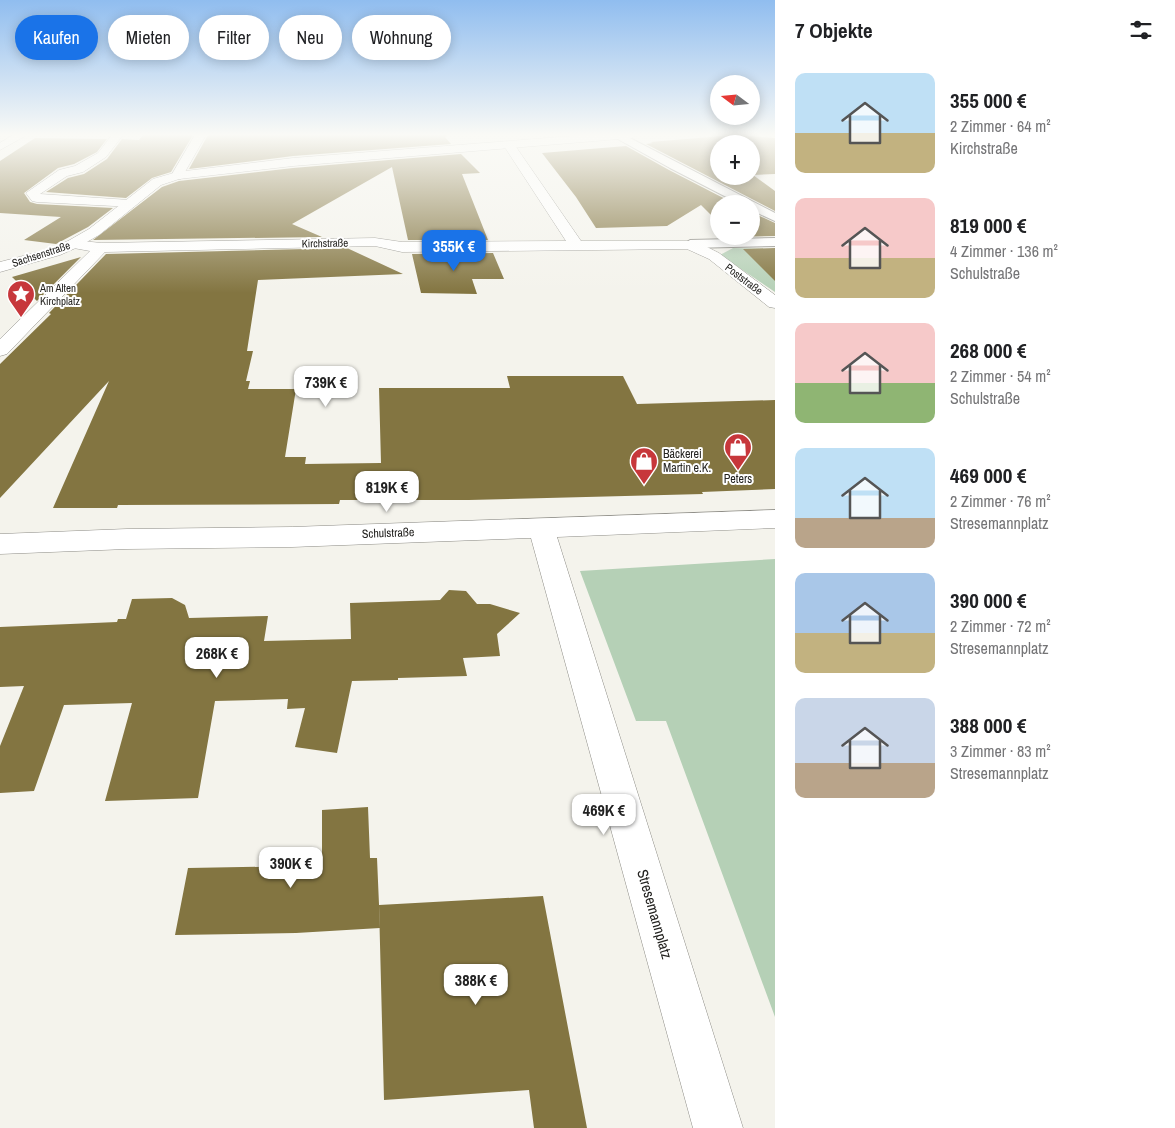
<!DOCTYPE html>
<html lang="de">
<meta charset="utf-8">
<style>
:root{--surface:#fff;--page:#f6f6f6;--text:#202124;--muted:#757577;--accent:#1a73e8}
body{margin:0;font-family:"Archivo Narrow",sans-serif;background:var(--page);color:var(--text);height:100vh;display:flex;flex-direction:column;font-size:19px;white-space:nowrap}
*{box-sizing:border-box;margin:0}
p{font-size:16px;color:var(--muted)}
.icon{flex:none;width:28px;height:28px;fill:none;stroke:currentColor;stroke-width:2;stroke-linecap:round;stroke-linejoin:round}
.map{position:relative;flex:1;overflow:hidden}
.details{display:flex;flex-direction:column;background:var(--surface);width:400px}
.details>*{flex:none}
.top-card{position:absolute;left:15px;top:15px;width:475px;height:45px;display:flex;gap:10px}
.needle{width:32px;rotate:286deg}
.fabs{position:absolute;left:710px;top:75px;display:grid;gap:10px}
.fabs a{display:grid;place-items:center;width:50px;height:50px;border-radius:50%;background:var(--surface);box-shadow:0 2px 12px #0003;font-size:25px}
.price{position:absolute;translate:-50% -42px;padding:0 11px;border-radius:10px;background:#fff;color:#222;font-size:16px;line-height:32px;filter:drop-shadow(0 1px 2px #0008)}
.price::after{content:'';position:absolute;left:50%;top:30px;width:15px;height:11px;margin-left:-8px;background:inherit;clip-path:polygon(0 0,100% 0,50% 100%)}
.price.on{background:var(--accent);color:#fff}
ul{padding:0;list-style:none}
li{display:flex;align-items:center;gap:15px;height:125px;padding:0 20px}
li span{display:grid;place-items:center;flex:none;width:140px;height:100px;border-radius:10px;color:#555}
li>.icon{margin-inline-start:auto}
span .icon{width:60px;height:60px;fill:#fffc;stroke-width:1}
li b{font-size:21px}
h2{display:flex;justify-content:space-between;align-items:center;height:60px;padding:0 20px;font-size:21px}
.pill{padding:0 18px;border-radius:22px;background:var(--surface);box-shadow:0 2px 12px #0003;font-size:18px;line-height:45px}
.pill.on{background:var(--accent);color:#fff}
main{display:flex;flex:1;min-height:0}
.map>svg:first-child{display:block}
.green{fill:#b5d0b6}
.building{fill:#837541;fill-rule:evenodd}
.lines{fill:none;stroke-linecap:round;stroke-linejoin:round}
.service-casing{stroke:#8d8c86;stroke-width:2}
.minor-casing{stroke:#8d8c86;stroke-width:1}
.tertiary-casing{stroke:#8d8c86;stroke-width:1}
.service{fill:#fff;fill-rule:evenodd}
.minor{fill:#fff;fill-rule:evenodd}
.tertiary{fill:#fff;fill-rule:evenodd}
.labels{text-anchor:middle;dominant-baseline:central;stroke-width:4;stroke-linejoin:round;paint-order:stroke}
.far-street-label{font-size:11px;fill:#242320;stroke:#fff}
.far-poi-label{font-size:11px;fill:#242320;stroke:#fff;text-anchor:start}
.poi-label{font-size:12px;fill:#242320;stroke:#fff;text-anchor:start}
.street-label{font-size:12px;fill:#242320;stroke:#fff}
.near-street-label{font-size:15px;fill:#242320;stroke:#fff}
</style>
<main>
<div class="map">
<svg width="775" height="1128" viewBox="0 0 775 1128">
<rect width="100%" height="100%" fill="#f4f3ec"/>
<g class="green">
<path d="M733 248 775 249V292L720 255Z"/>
<path d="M775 559V1017L666 721H636L580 571Z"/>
</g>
<g class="building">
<path d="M143 135H193L171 172 152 178 126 198 46 192 68 178 84 174 107 159 122 139 139 140Z"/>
<path d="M208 135H448L445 137 451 144 293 156 189 169Z"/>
<path d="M734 135 775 138V174L753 175 775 191V211L646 144 653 143 650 142ZM719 144H751V176H719Z"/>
<path d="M35 138 107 139 97 152 74 164 58 168 24 193 30 202 37 204 113 208 88 227 56 244 24 240 61 217 0 213V161Z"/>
<path d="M626 146 669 170 735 204H719V223L701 205 667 226 596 228 576 197 542 153Z"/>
<path d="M461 154 480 173 462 174 488 240H408L392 167 292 224 322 237 93 240 162 187 179 181 293 168Z"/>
<path d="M751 212 775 223V236L732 237 751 236Z"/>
<path d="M347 248 403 274 258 280 247 351H253L246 381H250L248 389H296L285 457H306L305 464 381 463 379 388H510L507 376H623L637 404 775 400V489L702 492 703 494 469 500H340L339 504 118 505 117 508H53L109 381 0 498V364L51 314 49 313 106 254Z"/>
<path d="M775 248V281L743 249Z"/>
<path d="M493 253 504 279H472L477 294 421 293 412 254Z"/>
<path d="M81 257 37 301 12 277Z"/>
<path d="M449 590 466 591 477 604H490L520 613 497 634 500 656 463 658 467 676 398 678V680L352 681 337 753 295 747 305 708 287 709 288 699 215 701 198 798 105 801 132 703 64 705 34 791 0 793V746L24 686 0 687V627L117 622 118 619H126L132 599 172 598 185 605 189 618 268 616 264 641 351 639 350 603 440 600Z"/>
<path d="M368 807 370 858H377L380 928 296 933 175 935 188 868 308 866V862L322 861V810Z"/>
<path d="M543 896 587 1128H534L529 1090 384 1100 379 905Z"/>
</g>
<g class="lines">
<g class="service-casing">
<g id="service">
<path d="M615 135H624L775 213V221L751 210V204H740L670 168 616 138Z"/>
<path d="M775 238V246L690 248 684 244 690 240Z"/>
</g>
</g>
<g class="minor-casing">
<g id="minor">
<path d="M13 135H27L0 150V143Z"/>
<path d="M112 135H123L106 157 83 172 67 176 40 194 129 200 134 201 136 204 134 207 37 202 32 201 26 193 59 170 75 166 98 153Z"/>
<path d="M195 135H206L181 179H173L171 176Z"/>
<path d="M510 143 514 144 581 241H695L719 253 775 295V308L769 307 709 259 687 249 402 252 375 246 105 252 7 354 0 356V339L90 251 68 247 66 244 68 241 73 240 101 243 375 238 402 242 566 241 504 146Z"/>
<path d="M775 510V528L557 537 743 1128H693L531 538 292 547 127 549 0 554V534L127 529 292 527Z"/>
</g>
</g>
<g class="tertiary-casing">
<path id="tertiary" d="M586 135H636L631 138 293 166 179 179 161 185 99 235 78 247 60 255 0 272V262L50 249 68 241 89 229 153 179 177 172 293 158Z"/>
</g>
<use href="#service" class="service"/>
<use href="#minor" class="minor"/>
<use href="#tertiary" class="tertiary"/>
</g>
<linearGradient id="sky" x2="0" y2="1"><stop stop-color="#90bdef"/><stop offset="0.46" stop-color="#fafaf6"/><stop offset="1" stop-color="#fafaf6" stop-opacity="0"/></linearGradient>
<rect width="775" height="293" fill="url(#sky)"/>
<defs>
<g id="sight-pin" transform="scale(1.4375)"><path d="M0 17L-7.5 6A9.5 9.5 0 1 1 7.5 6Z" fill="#c7373b" stroke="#fff"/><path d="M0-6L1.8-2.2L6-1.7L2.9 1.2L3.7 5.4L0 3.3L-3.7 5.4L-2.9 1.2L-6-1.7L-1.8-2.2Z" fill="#fff"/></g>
<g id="shop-pin" transform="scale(1.4375)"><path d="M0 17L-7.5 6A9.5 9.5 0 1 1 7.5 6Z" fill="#c7373b" stroke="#fff"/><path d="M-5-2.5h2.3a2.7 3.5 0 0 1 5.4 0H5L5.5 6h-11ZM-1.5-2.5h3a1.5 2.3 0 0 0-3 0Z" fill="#fff"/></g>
</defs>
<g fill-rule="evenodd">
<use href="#sight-pin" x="21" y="294"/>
<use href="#shop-pin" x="738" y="447"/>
<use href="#shop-pin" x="644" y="461"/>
</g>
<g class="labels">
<g class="far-street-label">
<text transform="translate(325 243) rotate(-1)">Kirchstraße</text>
<text transform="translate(41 254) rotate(-18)">Sachsenstraße</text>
<text transform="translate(744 279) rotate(37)">Poststraße</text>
</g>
<g class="far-poi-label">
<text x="40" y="288">Am Alten<tspan x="40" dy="13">Kirchplatz</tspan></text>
</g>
<g class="poi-label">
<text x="663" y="454">Bäckerei<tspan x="663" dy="14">Martin e.K.</tspan></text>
<text x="738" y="479" text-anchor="middle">Peters</text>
</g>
<g class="street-label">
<text transform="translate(388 533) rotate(-2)">Schulstraße</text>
</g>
<g class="near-street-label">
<text transform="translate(655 914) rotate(74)">Stresemannplatz</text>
</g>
</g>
</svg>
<div class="fabs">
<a><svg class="needle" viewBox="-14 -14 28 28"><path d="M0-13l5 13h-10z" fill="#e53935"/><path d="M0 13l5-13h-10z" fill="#757577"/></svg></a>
<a>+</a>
<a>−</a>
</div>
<b class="price on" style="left:454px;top:272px">355K €</b>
<b class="price" style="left:326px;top:408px">739K €</b>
<b class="price" style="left:387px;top:513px">819K €</b>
<b class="price" style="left:217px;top:679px">268K €</b>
<b class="price" style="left:604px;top:836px">469K €</b>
<b class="price" style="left:291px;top:889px">390K €</b>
<b class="price" style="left:476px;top:1006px">388K €</b>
<div class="top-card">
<a class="pill on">Kaufen</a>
<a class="pill">Mieten</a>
<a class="pill">Filter</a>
<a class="pill">Neu</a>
<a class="pill">Wohnung</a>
</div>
</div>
<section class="details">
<h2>7 Objekte<svg class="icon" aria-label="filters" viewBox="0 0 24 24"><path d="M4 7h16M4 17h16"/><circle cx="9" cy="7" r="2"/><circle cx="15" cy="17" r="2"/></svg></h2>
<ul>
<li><span style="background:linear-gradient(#bfe0f5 60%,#c2b280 0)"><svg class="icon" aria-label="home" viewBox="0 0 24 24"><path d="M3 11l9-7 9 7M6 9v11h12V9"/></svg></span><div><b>355 000 €</b><p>2 Zimmer · 64 m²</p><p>Kirchstraße</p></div></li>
<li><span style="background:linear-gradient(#f6c9c9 60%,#c2b280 0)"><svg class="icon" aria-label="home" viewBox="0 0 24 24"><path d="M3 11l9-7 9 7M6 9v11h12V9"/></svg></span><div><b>819 000 €</b><p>4 Zimmer · 136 m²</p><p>Schulstraße</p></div></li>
<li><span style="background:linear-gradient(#f6c9c9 60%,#8fb573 0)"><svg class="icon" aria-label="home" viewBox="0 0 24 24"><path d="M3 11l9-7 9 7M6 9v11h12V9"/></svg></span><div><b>268 000 €</b><p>2 Zimmer · 54 m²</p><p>Schulstraße</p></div></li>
<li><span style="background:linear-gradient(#bfe0f5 70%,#b9a48a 0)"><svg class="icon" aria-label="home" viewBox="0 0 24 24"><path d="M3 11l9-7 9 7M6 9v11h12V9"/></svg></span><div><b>469 000 €</b><p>2 Zimmer · 76 m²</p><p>Stresemannplatz</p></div></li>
<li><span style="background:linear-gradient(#a9c7e8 60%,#c2b280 0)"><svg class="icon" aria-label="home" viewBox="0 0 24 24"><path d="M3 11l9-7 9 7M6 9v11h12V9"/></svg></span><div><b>390 000 €</b><p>2 Zimmer · 72 m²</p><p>Stresemannplatz</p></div></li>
<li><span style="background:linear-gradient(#c9d6e8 65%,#b9a48a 0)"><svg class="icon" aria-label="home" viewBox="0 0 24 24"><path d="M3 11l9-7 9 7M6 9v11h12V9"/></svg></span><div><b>388 000 €</b><p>3 Zimmer · 83 m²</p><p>Stresemannplatz</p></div></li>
</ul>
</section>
</main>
